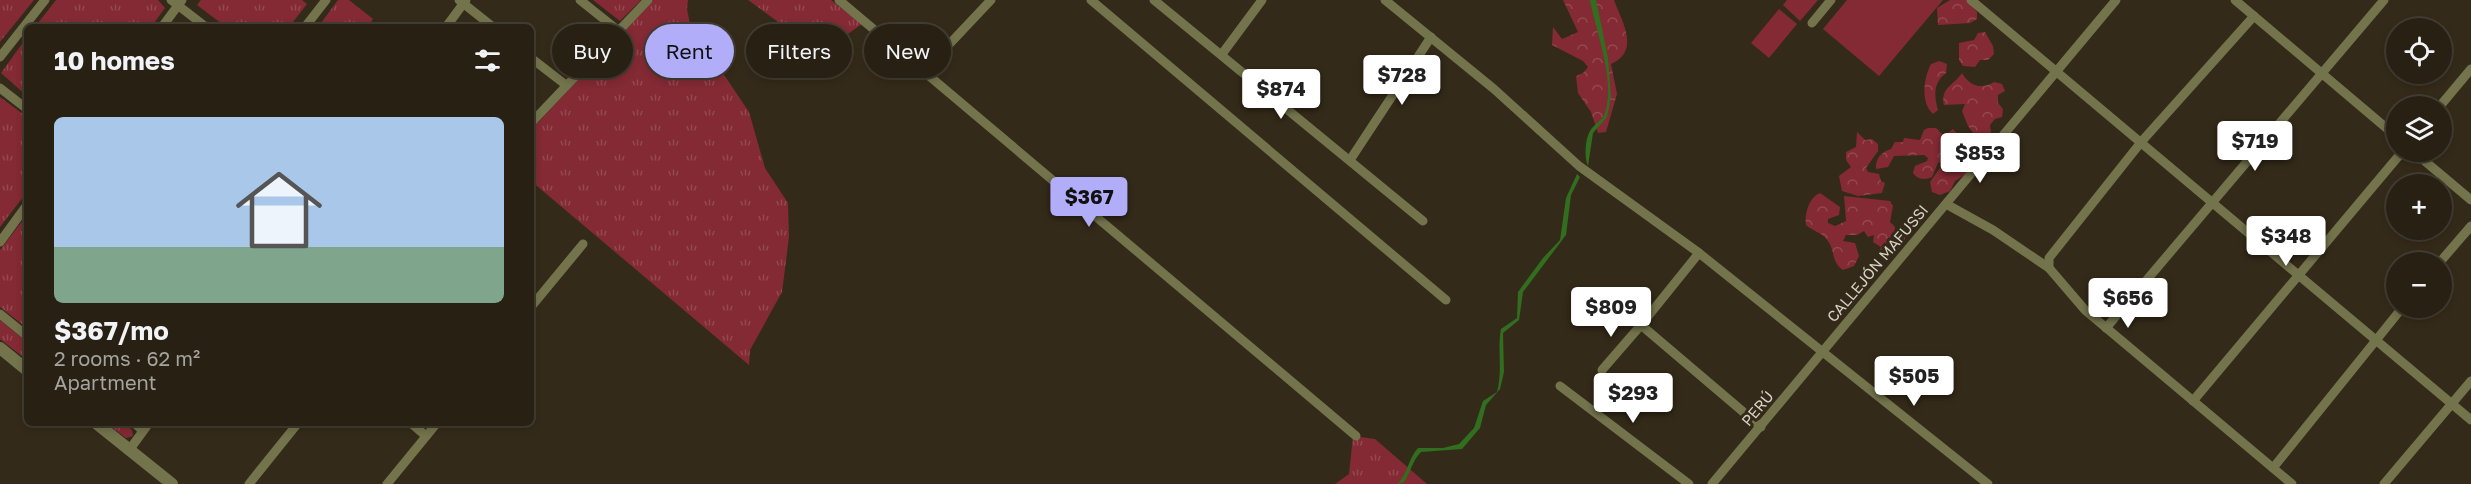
<!DOCTYPE html>
<meta charset="utf-8">
<style>
:root{--surface:#272013;--page:#332d21;--text:#f1f3f6;--muted:#a4a3a0;--line:#433e33;--accent:#b2adf9}
body{margin:0;font-family:"Golos Text",sans-serif;background:var(--page);color:var(--text);height:100vh;display:flex;flex-direction:column;font-size:22px;white-space:nowrap}
*{box-sizing:border-box;margin:0}
p{font-size:20px;color:var(--muted)}
.icon{flex:none;width:33px;height:33px;fill:none;stroke:currentColor;stroke-width:2;stroke-linecap:round;stroke-linejoin:round}
.map{position:relative;flex:1;overflow:hidden}
.panel{position:absolute;left:24px;top:24px;width:510px;height:402px;display:flex;flex-direction:column;background:var(--surface);border-radius:9px;box-shadow:0 3px 9px #0003,0 0 0 2px var(--line)}
.panel>*{flex:none}
.guide{position:absolute;left:552px;top:24px;width:570px;height:54px;display:flex;gap:12px}
.fabs{position:absolute;left:2386px;top:18px;display:grid;gap:12px}
.fabs a{display:grid;place-items:center;width:66px;height:66px;border-radius:50%;background:var(--surface);box-shadow:0 3px 9px #0003,0 0 0 2px var(--line);font-size:30px}
.price{position:absolute;translate:-50% -51px;padding:0 14px;border-radius:6px;background:#fff;color:#222;font-size:20px;line-height:39px;filter:drop-shadow(0 2px 3px #0008)}
.price::after{content:'';position:absolute;left:50%;top:36px;width:18px;height:14px;margin-left:-9px;background:inherit;clip-path:polygon(0 0,100% 0,50% 100%)}
.price.active{background:var(--accent);color:#111}
ul{padding:0;list-style:none}
li{display:grid;align-content:center;gap:12px;height:318px;padding:0 30px}
li+li{border-top:2px solid var(--line)}
li span{display:grid;place-items:center;height:186px;border-radius:9px;color:#555}
li>.icon{margin-inline-start:auto}
span .icon{width:108px;height:108px;fill:#fffc;stroke-width:1}
li b{font-size:26px}
h2{display:flex;justify-content:space-between;align-items:center;height:72px;padding:0 30px;font-size:26px}
.pill{padding:0 21px;border-radius:27px;background:var(--surface);box-shadow:0 3px 9px #0003,0 0 0 2px var(--line);font-size:21px;line-height:54px}
.pill.active{background:var(--accent);color:#111}
.map>svg:first-child{display:block}
.grass{fill:url(#grass-tufts)}
.forest{fill:url(#forest-crowns)}
.pitch{fill:#832a34}
.water{fill:#316e20}
.lines{fill:none;stroke-linecap:round;stroke-linejoin:round}
.minor{stroke:#73744c;stroke-width:9}
.tertiary{stroke:#73744c;stroke-width:12}
.labels{text-anchor:middle;dominant-baseline:central;stroke-width:6;stroke-linejoin:round;paint-order:stroke}
.street-label{font-size:15px;fill:#d8d2c7;stroke:#342a19}
</style>
<div class="map">
<svg width="2471" height="484" viewBox="0 0 2471 484">
<defs>
<pattern id="grass-tufts" width="24" height="20" patternUnits="userSpaceOnUse" patternTransform="scale(1.5)"><rect width="24" height="20" fill="#832a34"/><path d="M3 7l-1-3M5 7V3M7 7l1-3M15 17l-1-3M17 17v-4M19 17l1-3" fill="none" stroke="#944850"/></pattern>
<pattern id="forest-crowns" width="20" height="18" patternUnits="userSpaceOnUse" patternTransform="scale(1.5)"><rect width="20" height="18" fill="#832a34"/><path d="M2 6a3 3 0 1 1 6 0M12 15a3 3 0 1 1 6 0" fill="none" stroke="#944850"/></pattern>
</defs>
<rect width="100%" height="100%" fill="#342a19"/>
<g class="grass">
<path d="M0 0H34L0 42Z"/>
<path d="M56 0H158L165 8 151 27H35Z"/>
<path d="M201 0H302L307 4 289 27H226L197 5Z"/>
<path d="M338 0H349L373 19 368 27H318Z"/>
<path d="M593 0H641L620 21Z"/>
<path d="M653 0H688L687 9 690 24 749 112 765 168 788 203 789 237 782 292 750 350 749 365 531 181V130Z"/>
<path d="M748 0H831L862 24C845 36 831 47 810 45Z"/>
<path d="M27 37V96L1 73Z"/>
<path d="M0 97 27 117V192L0 227Z"/>
<path d="M27 215V328L0 307V250Z"/>
<path d="M0 320 27 342V360L0 339Z"/>
<path d="M106 423H124L132 430 133 436 126 438Z"/>
<path d="M1353 436 1375 439 1427 484H1335L1349 474Z"/>
</g>
<g class="forest">
<path d="M1563 0H1614C1622 22 1641 51 1611 64L1617 94 1606 132 1598 133 1591 112 1578 93 1576 76 1583 73 1588 67 1583 61 1552 45 1553 27 1562 39 1578 32Z"/>
<path d="M1950 0H1967L1977 12V19L1970 23 1938 25 1937 8Z"/>
<path d="M1985 32 1993 46 1994 54 1988 60H1980L1975 67 1963 66 1959 60V43L1974 40 1978 33Z"/>
<path d="M1939 61 1947 64 1946 73C1933 83 1934 95 1938 110L1933 114C1920 102 1924 77 1931 64Z"/>
<path d="M1962 73C1969 86 1982 90 1994 82L2002 84 2005 91 1998 95V103L2003 109 2002 117 1995 119 1990 125 1991 133 1985 139 1977 138 1968 126 1962 111 1965 104 1944 105C1940 88 1954 85 1962 73Z"/>
<path d="M1928 128H1936L1944 136 1953 129 1963 140 1978 142 1981 149 1966 174 1955 181 1950 191 1940 195 1932 192 1930 182 1942 165 1948 167 1947 160 1938 163 1932 177C1925 180 1918 180 1913 173L1915 166 1927 161 1928 158 1924 155 1894 156 1888 167 1876 169C1875 158 1882 152 1891 149L1895 142H1903L1904 138 1920 140 1924 130Z"/>
<path d="M1857 132 1865 140 1872 139 1878 144V151L1866 168 1868 172 1879 174 1881 181 1885 183 1882 193 1858 196 1842 191 1839 176 1851 167 1846 160V152L1856 147Z"/>
<path d="M1820 193 1840 207 1839 215 1828 219V223L1835 226 1846 221 1844 196 1890 201 1893 206 1890 222 1895 227 1894 234 1905 231V242L1893 254 1882 256 1879 253 1881 247 1873 242 1874 235 1868 237 1864 231 1857 235H1846L1843 241 1855 243 1859 256 1854 266 1843 270C1831 262 1835 250 1828 241 1822 232 1812 231 1806 225 1804 215 1809 197 1820 193Z"/>
</g>
<g class="pitch">
<path d="M1787 0H1818L1800 21 1783 5Z"/>
<path d="M1847 0H1943L1879 76 1823 29Z"/>
<path d="M1779 9 1797 24 1769 58 1751 43Z"/>
</g>
<g class="water">
<path d="M1590 0H1596L1608 58 1611 97 1607 117 1593 133 1588 166C1584 158 1585 139 1590 131 1594 124 1603 120 1605 113 1616 82 1596 32 1590 0Z"/>
<path d="M1577 174 1580 177 1571 195 1566 235 1523 292 1519 320 1503 333 1504 372 1500 389 1486 405 1480 428 1462 449 1421 452C1412 461 1411 472 1404 482L1397 484C1408 474 1408 459 1418 448H1443L1459 444 1474 428 1483 401 1497 392C1503 370 1497 350 1501 329L1517 318 1518 292 1543 258 1560 240 1566 198Z"/>
</g>
<g class="lines">
<g class="minor">
<path d="M171 0 206 27"/>
<path d="M459 0 493 27"/>
<path d="M580 0 620 32"/>
<path d="M839 0 1356 436"/>
<path d="M1091 0 1446 300"/>
<path d="M1154 0 1423 221"/>
<path d="M1385 0 1494 89 1579 166 1699 253 1988 484"/>
<path d="M1971 0 2471 420"/>
<path d="M2235 0 2397 137"/>
<path d="M1812 23 1831 0"/>
<path d="M162 27 182 0"/>
<path d="M305 27 326 0"/>
<path d="M446 27 466 0"/>
<path d="M1222 54 1262 0"/>
<path d="M0 57 45 0"/>
<path d="M531 58 566 85"/>
<path d="M924 71 991 0"/>
<path d="M0 88 27 109"/>
<path d="M2440 106 2471 69"/>
<path d="M531 123 648 0"/>
<path d="M2414 152 2471 200"/>
<path d="M1350 160 1431 37"/>
<path d="M1946 204 1993 230 2049 268 2085 310 2292 484"/>
<path d="M0 242 27 205"/>
<path d="M1699 253 1641 325 1761 427"/>
<path d="M2440 262 2471 226"/>
<path d="M2049 268V258L2142 141 2254 16"/>
<path d="M531 307 583 244"/>
<path d="M0 314 27 336"/>
<path d="M2106 328 2384 0"/>
<path d="M1602 370 1641 325"/>
<path d="M1560 386 1689 484"/>
<path d="M2193 401 2402 152"/>
<path d="M134 423 143 431"/>
<path d="M411 423 426 436"/>
<path d="M130 449 149 423"/>
<path d="M2273 468 2402 308"/>
<path d="M249 484 298 423"/>
<path d="M387 484 437 423"/>
<path d="M1712 484 2116 0"/>
<path d="M2384 484 2471 381"/>
</g>
<g class="tertiary">
<path d="M0 348 27 370"/>
<path d="M96 423 172 484"/>
</g>
</g>
<g class="labels">
<g class="street-label">
<text transform="translate(1877 263) rotate(-50)">CALLEJÓN MAFUSSI</text>
<text transform="translate(1757 408) rotate(-50)">PERÚ</text>
</g>
</g>
</svg>
<div class="fabs">
<a><svg class="icon" aria-label="locate" viewBox="0 0 24 24"><circle cx="12" cy="12" r="6"/><path d="M12 2v4M12 18v4M2 12h4M18 12h4"/></svg></a>
<a><svg class="icon" aria-label="layers" viewBox="0 0 24 24"><path d="M12 4l9 5-9 5-9-5zM3 14l9 5 9-5"/></svg></a>
<a>+</a>
<a>−</a>
</div>
<b class="price" style="left:1402px;top:106px">$728</b>
<b class="price" style="left:1281px;top:120px">$874</b>
<b class="price" style="left:2255px;top:172px">$719</b>
<b class="price" style="left:1980px;top:184px">$853</b>
<b class="price active" style="left:1089px;top:228px">$367</b>
<b class="price" style="left:2286px;top:267px">$348</b>
<b class="price" style="left:2128px;top:329px">$656</b>
<b class="price" style="left:1611px;top:338px">$809</b>
<b class="price" style="left:1914px;top:407px">$505</b>
<b class="price" style="left:1633px;top:424px">$293</b>
<div class="guide">
<a class="pill">Buy</a>
<a class="pill active">Rent</a>
<a class="pill">Filters</a>
<a class="pill">New</a>
</div>
<section class="panel">
<h2>10 homes<svg class="icon" aria-label="filters" viewBox="0 0 24 24"><path d="M4 7h16M4 17h16"/><circle cx="9" cy="7" r="2"/><circle cx="15" cy="17" r="2"/></svg></h2>
<ul>
<li><span style="background:linear-gradient(#a9c7e8 70%,#7fa58c 0)"><svg class="icon" aria-label="home" viewBox="0 0 24 24"><path d="M3 11l9-7 9 7M6 9v11h12V9"/></svg></span><div><b>$367/mo</b><p>2 rooms · 62 m²</p><p>Apartment</p></div></li>
</ul>
</section>
</div>
